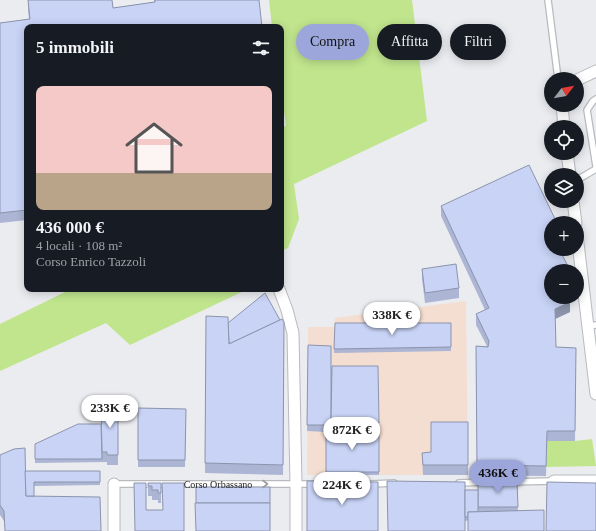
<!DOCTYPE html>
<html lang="it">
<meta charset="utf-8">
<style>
:root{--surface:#171b24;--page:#20242c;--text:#f1f3f6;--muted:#9ea1a6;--line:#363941;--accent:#9ca6db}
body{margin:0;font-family:"Times New Roman",serif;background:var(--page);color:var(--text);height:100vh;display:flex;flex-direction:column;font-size:15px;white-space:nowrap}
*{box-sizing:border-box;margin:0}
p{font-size:13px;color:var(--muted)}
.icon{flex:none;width:22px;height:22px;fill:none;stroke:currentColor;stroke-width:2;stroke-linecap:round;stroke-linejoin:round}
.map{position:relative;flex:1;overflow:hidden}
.side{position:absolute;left:24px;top:24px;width:260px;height:268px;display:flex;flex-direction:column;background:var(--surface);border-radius:8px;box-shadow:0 2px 10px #0003}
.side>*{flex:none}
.banner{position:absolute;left:296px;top:24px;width:240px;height:36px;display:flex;gap:8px}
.needle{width:26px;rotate:59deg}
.controls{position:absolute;left:544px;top:72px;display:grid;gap:8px}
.controls a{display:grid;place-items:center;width:40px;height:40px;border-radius:50%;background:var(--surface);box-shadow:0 2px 10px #0003;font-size:20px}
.price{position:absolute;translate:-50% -34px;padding:0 9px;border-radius:14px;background:#fff;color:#222;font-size:13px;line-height:26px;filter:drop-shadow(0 1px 2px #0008)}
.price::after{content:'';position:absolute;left:50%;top:24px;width:12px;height:9px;margin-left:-6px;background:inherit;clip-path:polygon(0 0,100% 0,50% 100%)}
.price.selected{background:var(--accent);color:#111}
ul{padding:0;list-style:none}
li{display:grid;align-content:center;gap:8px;height:212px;padding:0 12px}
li+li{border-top:1px solid var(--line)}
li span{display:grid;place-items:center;height:124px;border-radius:8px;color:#555}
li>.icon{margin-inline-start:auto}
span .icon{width:72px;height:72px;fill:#fffc;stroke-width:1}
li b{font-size:17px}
h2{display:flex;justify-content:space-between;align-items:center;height:48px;padding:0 12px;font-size:17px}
.chip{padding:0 14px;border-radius:18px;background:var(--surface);box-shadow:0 2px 10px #0003;font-size:14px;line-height:36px}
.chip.selected{background:var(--accent);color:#111}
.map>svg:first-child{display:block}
.industrial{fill:#f4ded1}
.green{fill:#c0e58d}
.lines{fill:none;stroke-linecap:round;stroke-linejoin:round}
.lane-casing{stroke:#b9babd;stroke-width:8}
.street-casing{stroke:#b9babd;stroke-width:13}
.lane{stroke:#fff;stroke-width:5.5}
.street{stroke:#fff;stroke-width:11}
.wall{fill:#acb5d4}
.shaded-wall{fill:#8c94ac}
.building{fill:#c8d3f6;stroke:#8c94ac}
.oneway{stroke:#9c9c9d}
.labels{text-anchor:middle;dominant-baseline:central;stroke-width:4;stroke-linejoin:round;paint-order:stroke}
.street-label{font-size:10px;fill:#242425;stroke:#f9fafd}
</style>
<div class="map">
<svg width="596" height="531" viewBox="0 0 596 531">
<rect width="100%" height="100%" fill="#ebecf0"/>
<path class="industrial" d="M466 301 468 475H307L308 327H334L335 318Z"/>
<g class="green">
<path d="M269 0H412L427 121 294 184 299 219 288 248 281 251V127L286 126 281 90V27H272Z"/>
<path d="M71 289H248L130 345 106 323 0 371V324Z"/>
<path d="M592 439 596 466 546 467 547 441H575Z"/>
</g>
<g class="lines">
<g class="lane-casing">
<g id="lane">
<path d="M548 0 558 79"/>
<path d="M596 99 593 101 587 110 596 166"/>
<path d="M577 180 596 169"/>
<path d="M588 326 596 325"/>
<path d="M507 482 554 481"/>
<path d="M459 483 484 482"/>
<path id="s1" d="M114 484H314"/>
<path d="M371 484 394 483"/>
</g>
</g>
<g class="street-casing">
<g id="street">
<path d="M577 80 596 71"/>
<path d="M562 105 564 127"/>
<path d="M567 153 570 175"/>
<path d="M573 201 576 223"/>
<path d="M577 235 596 394"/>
<path d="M279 289 287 310 293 333 296 485V531"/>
<path d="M554 481H596"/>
<path d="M114 484V531"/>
</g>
</g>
<use href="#lane" class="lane"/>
<use href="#street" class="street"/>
</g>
<g class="wall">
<path d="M28 0 113 8 154 2V0H259L27 27V220L0 223V23L29 19 28 10Z"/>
<path d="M441 206 566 249V251L562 254 570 271H551L570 312 555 319 556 347 576 348 575 441H547L546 476 477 475 476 346H487L476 325V314L485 310 441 216Z"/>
<path d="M422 269 459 288V298L425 303 422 279Z"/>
<path d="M206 316 228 323 280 320 284 322 283 475 205 473Z"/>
<path d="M451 323V351L334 353V349Z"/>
<path d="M308 345 331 368 379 423V475H326V432L307 431Z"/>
<path d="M118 404V465H107V462L35 463V444L101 424Z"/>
<path d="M138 408 186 409 185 467H138Z"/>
<path d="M468 422V475H423L422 453 431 452Z"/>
<path d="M0 455 25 471H100V485L34 486V496L101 531H5L4 521 0 515Z"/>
<path d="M517 482 518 511 465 521V490H478Z"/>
<path d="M148 483H161V503H158V500H152V496H148Z"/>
</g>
<g class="shaded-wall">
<path d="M558 249H566V251L558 256Z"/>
<path d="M570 302V312L555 319V309Z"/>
</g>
<g class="building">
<path d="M28 0H112L113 8 155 2V0H259L262 27H27V210L0 213V23L30 19Z"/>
<path d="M529 165 557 223H551V249H559L570 270 551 271V297H568L570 302 555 309 556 347 576 348 575 431H547L546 466 477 465 476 346 488 347 489 341 476 314 489 308 441 206Z"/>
<path d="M456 264 459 288 425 293 422 269Z"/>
<path d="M265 293 280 320 229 344 228 323Z"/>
<path d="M206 316 228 317 229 344 282 319 284 322 283 465 205 463Z"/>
<path d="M335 323H451V347L334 349Z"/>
<path d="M308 345 331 346V425H307Z"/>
<path d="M332 366H378L379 423 331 422Z"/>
<path d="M101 404H118V455H107V452H102Z"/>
<path d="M138 408 186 409 185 460H138Z"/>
<path d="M431 422H468V465H423L422 453 431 452Z"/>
<path d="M78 424H101L102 459H35V444Z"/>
<path d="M326 429 379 430V472H326Z"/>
<path d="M25 448 26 496 100 497 101 531H5L4 511 0 505V455L14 449Z"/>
<path d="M25 471H100V482H34V496H26Z"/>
<path d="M307 481 378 482V531H307Z"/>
<path d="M387 481 465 482V531H388Z"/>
<path d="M478 481 517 482 518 507H478Z"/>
<path d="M547 482 596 483V531H546Z"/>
<path d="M134 483H146V510H163L162 483H184V531H135Z"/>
<path d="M148 483H161V493H158V490H152V486H148Z"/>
<rect x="196" y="487" width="74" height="16"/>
<path d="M465 490H478V512H468V517H465Z"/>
<path d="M195 503H270V531H196Z"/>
<path d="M544 510V531H468V512Z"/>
</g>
<defs><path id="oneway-chevron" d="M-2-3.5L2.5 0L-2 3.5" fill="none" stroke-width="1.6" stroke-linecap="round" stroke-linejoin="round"/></defs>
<use class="oneway" href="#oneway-chevron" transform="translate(265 484)"/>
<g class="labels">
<g class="street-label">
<text stroke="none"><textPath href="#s1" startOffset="104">Corso Orbassano</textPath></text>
</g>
</g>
</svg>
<div class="controls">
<a><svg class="needle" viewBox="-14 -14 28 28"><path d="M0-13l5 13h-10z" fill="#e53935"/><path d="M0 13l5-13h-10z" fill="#9ea1a6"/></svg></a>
<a><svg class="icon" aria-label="locate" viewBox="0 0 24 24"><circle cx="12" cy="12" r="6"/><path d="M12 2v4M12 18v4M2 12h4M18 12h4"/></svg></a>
<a><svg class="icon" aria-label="layers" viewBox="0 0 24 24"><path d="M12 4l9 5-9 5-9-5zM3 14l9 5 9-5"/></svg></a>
<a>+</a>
<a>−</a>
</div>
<b class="price" style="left:392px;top:336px">338K €</b>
<b class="price" style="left:110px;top:429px">233K €</b>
<b class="price" style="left:352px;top:451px">872K €</b>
<b class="price selected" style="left:498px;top:494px">436K €</b>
<b class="price" style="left:342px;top:506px">224K €</b>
<div class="banner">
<a class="chip selected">Compra</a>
<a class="chip">Affitta</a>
<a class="chip">Filtri</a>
</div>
<section class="side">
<h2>5 immobili<svg class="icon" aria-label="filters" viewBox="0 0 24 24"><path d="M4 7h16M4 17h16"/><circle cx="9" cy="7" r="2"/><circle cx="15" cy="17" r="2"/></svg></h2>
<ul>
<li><span style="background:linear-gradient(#f6c9c9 70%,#b9a48a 0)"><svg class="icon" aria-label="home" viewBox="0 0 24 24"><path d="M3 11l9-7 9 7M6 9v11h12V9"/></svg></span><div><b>436 000 €</b><p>4 locali · 108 m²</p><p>Corso Enrico Tazzoli</p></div></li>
</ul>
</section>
</div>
